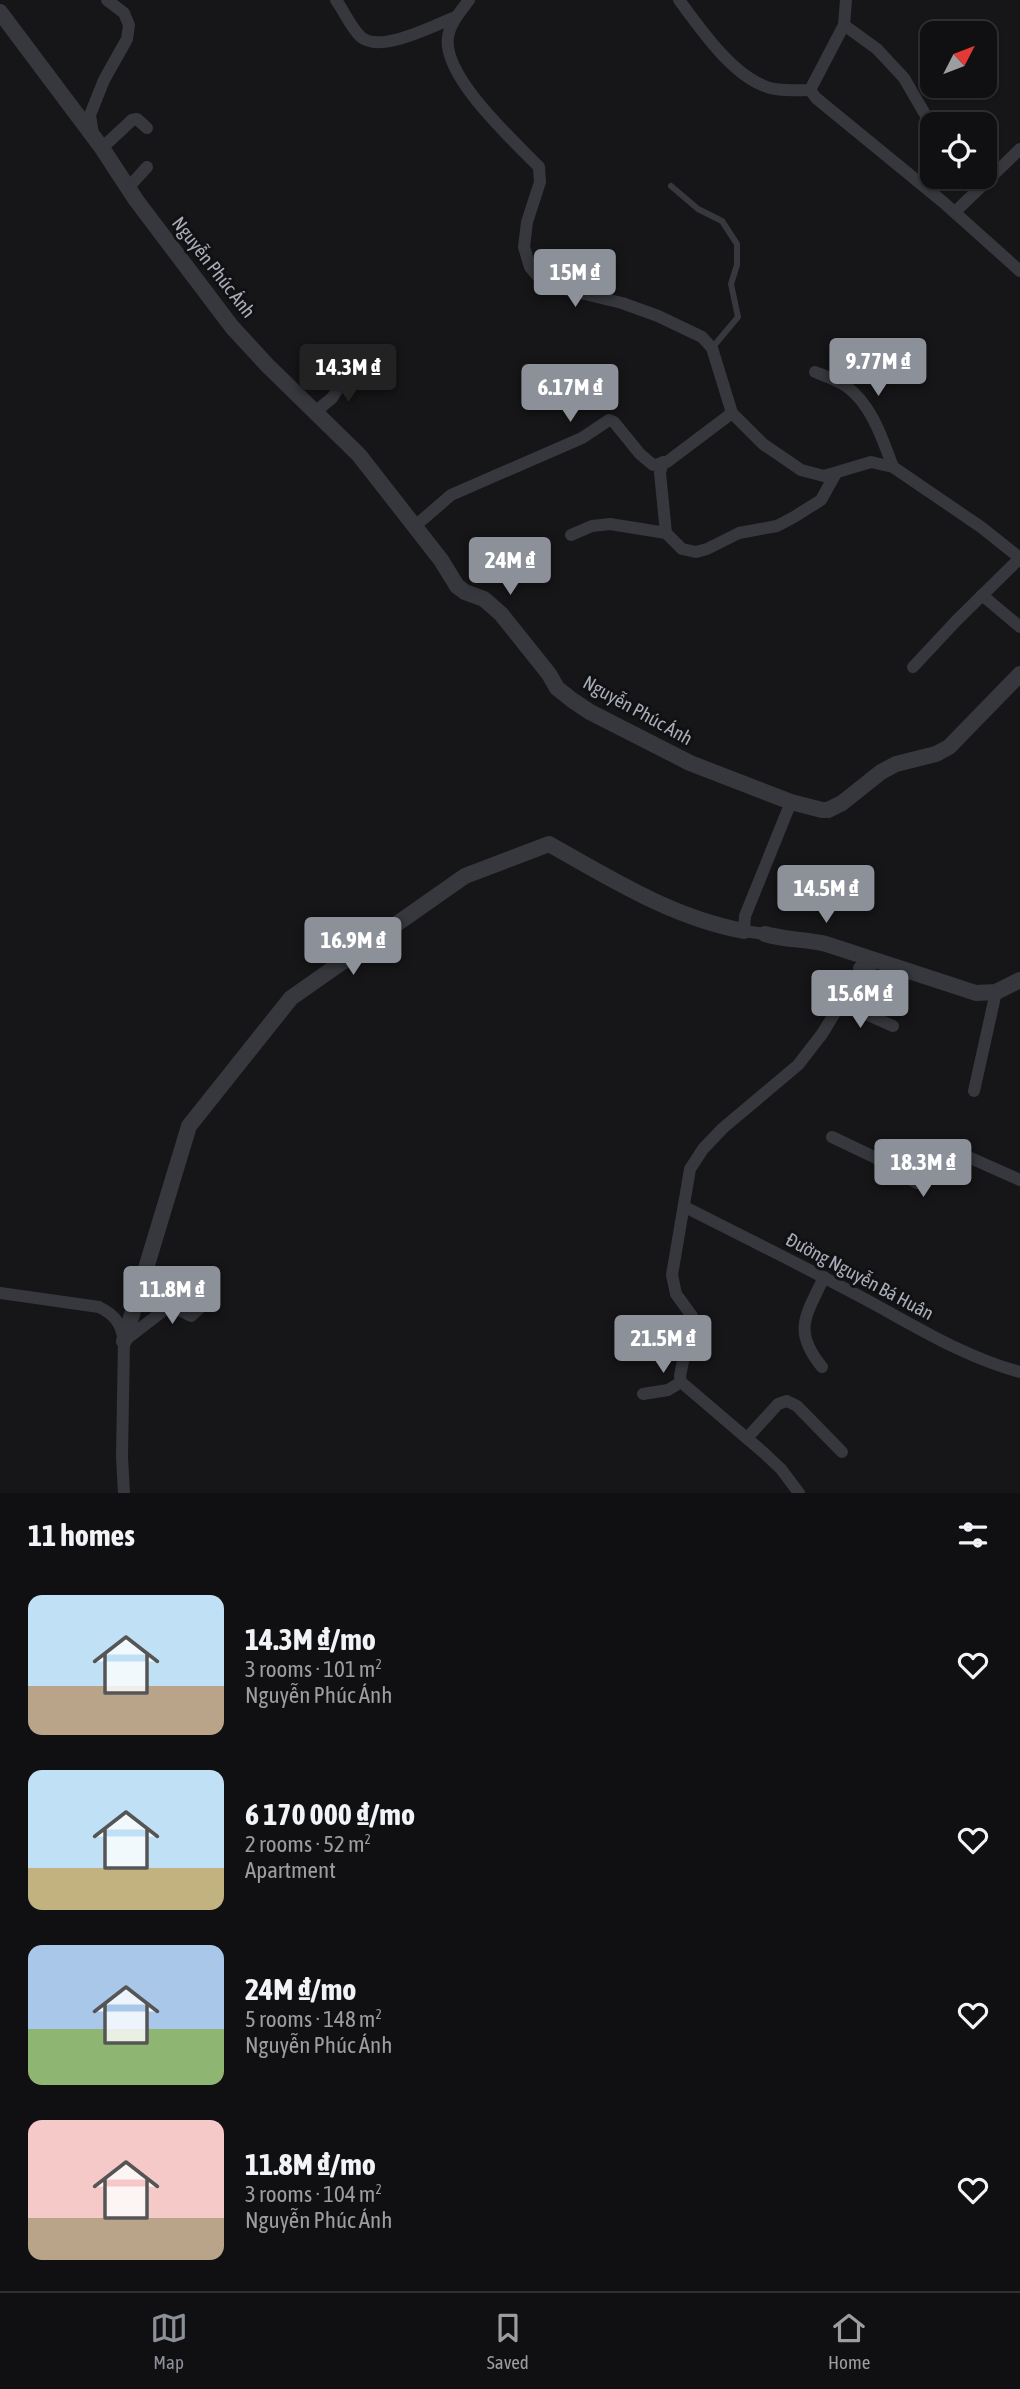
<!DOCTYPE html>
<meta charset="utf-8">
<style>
:root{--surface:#101012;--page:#1e1e20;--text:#f1f3f6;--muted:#9c9d9f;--line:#303032;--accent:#8c9099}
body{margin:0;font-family:"Asap Condensed",sans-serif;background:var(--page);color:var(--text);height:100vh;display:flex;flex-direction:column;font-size:26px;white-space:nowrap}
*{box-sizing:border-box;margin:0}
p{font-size:23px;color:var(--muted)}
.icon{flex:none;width:38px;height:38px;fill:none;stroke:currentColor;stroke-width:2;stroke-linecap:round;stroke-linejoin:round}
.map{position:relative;height:1493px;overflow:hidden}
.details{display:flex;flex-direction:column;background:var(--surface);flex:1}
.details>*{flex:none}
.needle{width:46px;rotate:48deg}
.buttons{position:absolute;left:920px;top:21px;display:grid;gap:14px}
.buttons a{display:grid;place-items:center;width:77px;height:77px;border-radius:14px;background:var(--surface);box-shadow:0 2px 5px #0004,0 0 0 2px var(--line);font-size:35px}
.price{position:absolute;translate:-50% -60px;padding:0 16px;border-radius:7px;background:var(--accent);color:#fff;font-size:23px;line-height:46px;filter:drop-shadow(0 2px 4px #0008)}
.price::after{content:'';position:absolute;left:50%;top:42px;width:21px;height:16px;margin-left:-10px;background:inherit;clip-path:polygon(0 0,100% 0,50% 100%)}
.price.active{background:#222;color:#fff}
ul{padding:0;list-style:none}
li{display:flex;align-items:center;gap:21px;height:175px;padding:0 28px}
li span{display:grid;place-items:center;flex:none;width:196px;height:140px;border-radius:14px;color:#555}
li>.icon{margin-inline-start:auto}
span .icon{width:84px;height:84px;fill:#fffc;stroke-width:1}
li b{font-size:30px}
h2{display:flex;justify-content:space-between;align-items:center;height:84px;padding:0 28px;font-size:30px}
.dock{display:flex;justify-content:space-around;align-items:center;height:98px;border-top:2px solid var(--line);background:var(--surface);font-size:19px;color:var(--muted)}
.dock a{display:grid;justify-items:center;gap:4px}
.dock .active{color:var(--accent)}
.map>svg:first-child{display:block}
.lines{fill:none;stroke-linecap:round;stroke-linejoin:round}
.service{stroke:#37383d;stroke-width:6}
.minor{stroke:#37383d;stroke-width:12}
.tertiary{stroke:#37383d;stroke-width:16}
.labels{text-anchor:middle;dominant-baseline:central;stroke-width:6;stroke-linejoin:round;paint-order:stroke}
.street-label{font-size:19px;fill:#a8adb8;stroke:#111113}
</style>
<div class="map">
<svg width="1020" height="1493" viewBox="0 0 1020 1493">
<rect width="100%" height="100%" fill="#161618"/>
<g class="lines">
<path class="service" d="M671 186 698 209 722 221 737 244V265L731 284 738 317 712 348"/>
<g class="minor">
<path d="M107 0 124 13 129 25 127 39 104 80 90 115 93 134 102 148 132 120 137 119 147 128"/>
<path d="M336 0C344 11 351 28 361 37 381 54 434 25 456 17"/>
<path d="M469 0C461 11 450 23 448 37 442 76 513 140 539 167L540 182 527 222 524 247 530 267 542 281 560 288 622 303 658 316 702 337 712 348 732 413 763 444 801 470 824 476 871 462 893 467 981 527 1020 558"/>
<path d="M679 0C700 28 729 71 762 85 776 92 794 90 810 90"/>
<path d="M846 0 844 25 810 90 816 98 943 202 1020 271"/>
<path d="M844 25 877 49 904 78 933 128"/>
<path d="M128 188 147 167"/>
<path d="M955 212 1020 149"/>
<path d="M815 372C825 376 837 380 846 386 872 405 882 438 893 467"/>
<path d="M315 412 332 398 350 371"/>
<path d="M663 462 660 473 666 533"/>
<path d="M414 527 451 495 582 438 609 420 614 422 640 454 653 465 667 462 732 413"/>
<path d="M571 535 592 526 610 524 666 533 682 549 696 552 707 549 739 533 777 526 794 517 821 500 836 473"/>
<path d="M982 595 1020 627"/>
<path d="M913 667 957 620 1020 558"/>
<path d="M765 934 744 931 745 916 791 802"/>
<path d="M841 1003 893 1026"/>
<path d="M974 1091 996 992"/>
<path d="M832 1137 874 1157 917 1183 928 1177 948 1148 1020 1180"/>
<path d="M685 1207C744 1237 803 1266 861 1297 912 1324 963 1357 1020 1372"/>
<path d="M0 1293 99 1307C115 1315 121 1323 124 1341L122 1457 124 1493"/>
<path d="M124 1341 168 1307 175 1308 191 1316 203 1305"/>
<path d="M822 1367C792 1330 806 1316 824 1277"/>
<path d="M643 1394 668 1390 681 1382"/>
<path d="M747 1438 778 1404 787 1401 797 1406 842 1452"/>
<path d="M799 1493 781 1469 764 1453 681 1382 680 1376 692 1316 676 1294 672 1275 690 1169 703 1149 723 1128 798 1065 822 1034 841 1003 875 961 859 968 865 962 875 961"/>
</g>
<g class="tertiary">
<path d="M0 12 102 148 136 200 232 327 267 365 359 455 441 560 457 586 465 592 484 599 501 614 549 674 557 688 572 700 590 712 690 763 791 802 822 810H828L842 803 881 772 896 764 936 754 949 747 1020 674"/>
<path d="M765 934C785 940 805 939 826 944L976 993 996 992 1020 980"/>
<path d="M124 1341 189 1126 291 998 465 876 549 844C611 879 673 918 744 931"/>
</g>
</g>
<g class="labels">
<g class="street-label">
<text transform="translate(214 267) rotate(52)">Nguyễn Phúc Ánh</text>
<text transform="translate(638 710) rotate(29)">Nguyễn Phúc Ánh</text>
<text transform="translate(860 1276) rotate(28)">Đường Nguyễn Bá Huân</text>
</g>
</g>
</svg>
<div class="buttons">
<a><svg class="needle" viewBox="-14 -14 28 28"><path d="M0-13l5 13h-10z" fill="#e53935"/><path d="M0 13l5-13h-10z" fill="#9c9d9f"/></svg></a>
<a><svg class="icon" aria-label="locate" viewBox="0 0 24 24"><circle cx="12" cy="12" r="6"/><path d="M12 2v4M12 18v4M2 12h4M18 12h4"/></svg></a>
</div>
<b class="price" style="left:575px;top:309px">15M ₫</b>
<b class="price" style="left:878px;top:398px">9.77M ₫</b>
<b class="price active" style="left:348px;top:404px">14.3M ₫</b>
<b class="price" style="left:570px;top:424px">6.17M ₫</b>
<b class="price" style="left:510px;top:597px">24M ₫</b>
<b class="price" style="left:826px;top:925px">14.5M ₫</b>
<b class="price" style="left:353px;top:977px">16.9M ₫</b>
<b class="price" style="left:860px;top:1030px">15.6M ₫</b>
<b class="price" style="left:923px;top:1199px">18.3M ₫</b>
<b class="price" style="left:172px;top:1326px">11.8M ₫</b>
<b class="price" style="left:663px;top:1375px">21.5M ₫</b>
</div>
<section class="details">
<h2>11 homes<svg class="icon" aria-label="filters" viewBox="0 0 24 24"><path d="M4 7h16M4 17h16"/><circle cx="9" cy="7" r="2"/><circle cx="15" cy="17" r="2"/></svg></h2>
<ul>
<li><span style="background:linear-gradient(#bfe0f5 65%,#b9a48a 0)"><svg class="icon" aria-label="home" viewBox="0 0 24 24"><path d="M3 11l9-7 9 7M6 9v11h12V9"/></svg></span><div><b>14.3M ₫/mo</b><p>3 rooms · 101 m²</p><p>Nguyễn Phúc Ánh</p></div><svg class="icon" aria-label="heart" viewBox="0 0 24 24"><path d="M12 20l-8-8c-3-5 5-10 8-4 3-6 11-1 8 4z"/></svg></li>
<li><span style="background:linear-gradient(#bfe0f5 70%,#c2b280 0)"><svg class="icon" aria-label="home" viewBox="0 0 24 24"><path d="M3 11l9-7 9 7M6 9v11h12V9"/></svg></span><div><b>6 170 000 ₫/mo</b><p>2 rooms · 52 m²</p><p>Apartment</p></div><svg class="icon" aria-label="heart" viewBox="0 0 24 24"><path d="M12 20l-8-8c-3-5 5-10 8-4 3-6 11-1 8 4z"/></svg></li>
<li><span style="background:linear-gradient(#a9c7e8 60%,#8fb573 0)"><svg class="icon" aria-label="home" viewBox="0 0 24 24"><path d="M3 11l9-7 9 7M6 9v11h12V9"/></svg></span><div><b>24M ₫/mo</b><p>5 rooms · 148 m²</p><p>Nguyễn Phúc Ánh</p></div><svg class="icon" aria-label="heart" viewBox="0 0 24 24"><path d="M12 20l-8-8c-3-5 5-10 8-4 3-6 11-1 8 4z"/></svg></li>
<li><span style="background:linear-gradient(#f6c9c9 70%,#b9a48a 0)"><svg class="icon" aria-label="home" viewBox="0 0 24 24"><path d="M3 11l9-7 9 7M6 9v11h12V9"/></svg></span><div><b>11.8M ₫/mo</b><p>3 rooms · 104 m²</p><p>Nguyễn Phúc Ánh</p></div><svg class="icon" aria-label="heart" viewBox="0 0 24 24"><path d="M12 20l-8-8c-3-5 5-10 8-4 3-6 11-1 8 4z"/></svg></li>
</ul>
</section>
<nav class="dock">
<a class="active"><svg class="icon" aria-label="map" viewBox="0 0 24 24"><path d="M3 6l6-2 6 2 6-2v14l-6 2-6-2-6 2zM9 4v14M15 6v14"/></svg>Map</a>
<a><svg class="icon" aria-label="saved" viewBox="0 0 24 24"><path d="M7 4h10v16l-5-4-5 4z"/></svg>Saved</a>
<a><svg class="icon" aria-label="home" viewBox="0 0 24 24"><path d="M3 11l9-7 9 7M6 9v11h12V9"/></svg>Home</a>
</nav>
